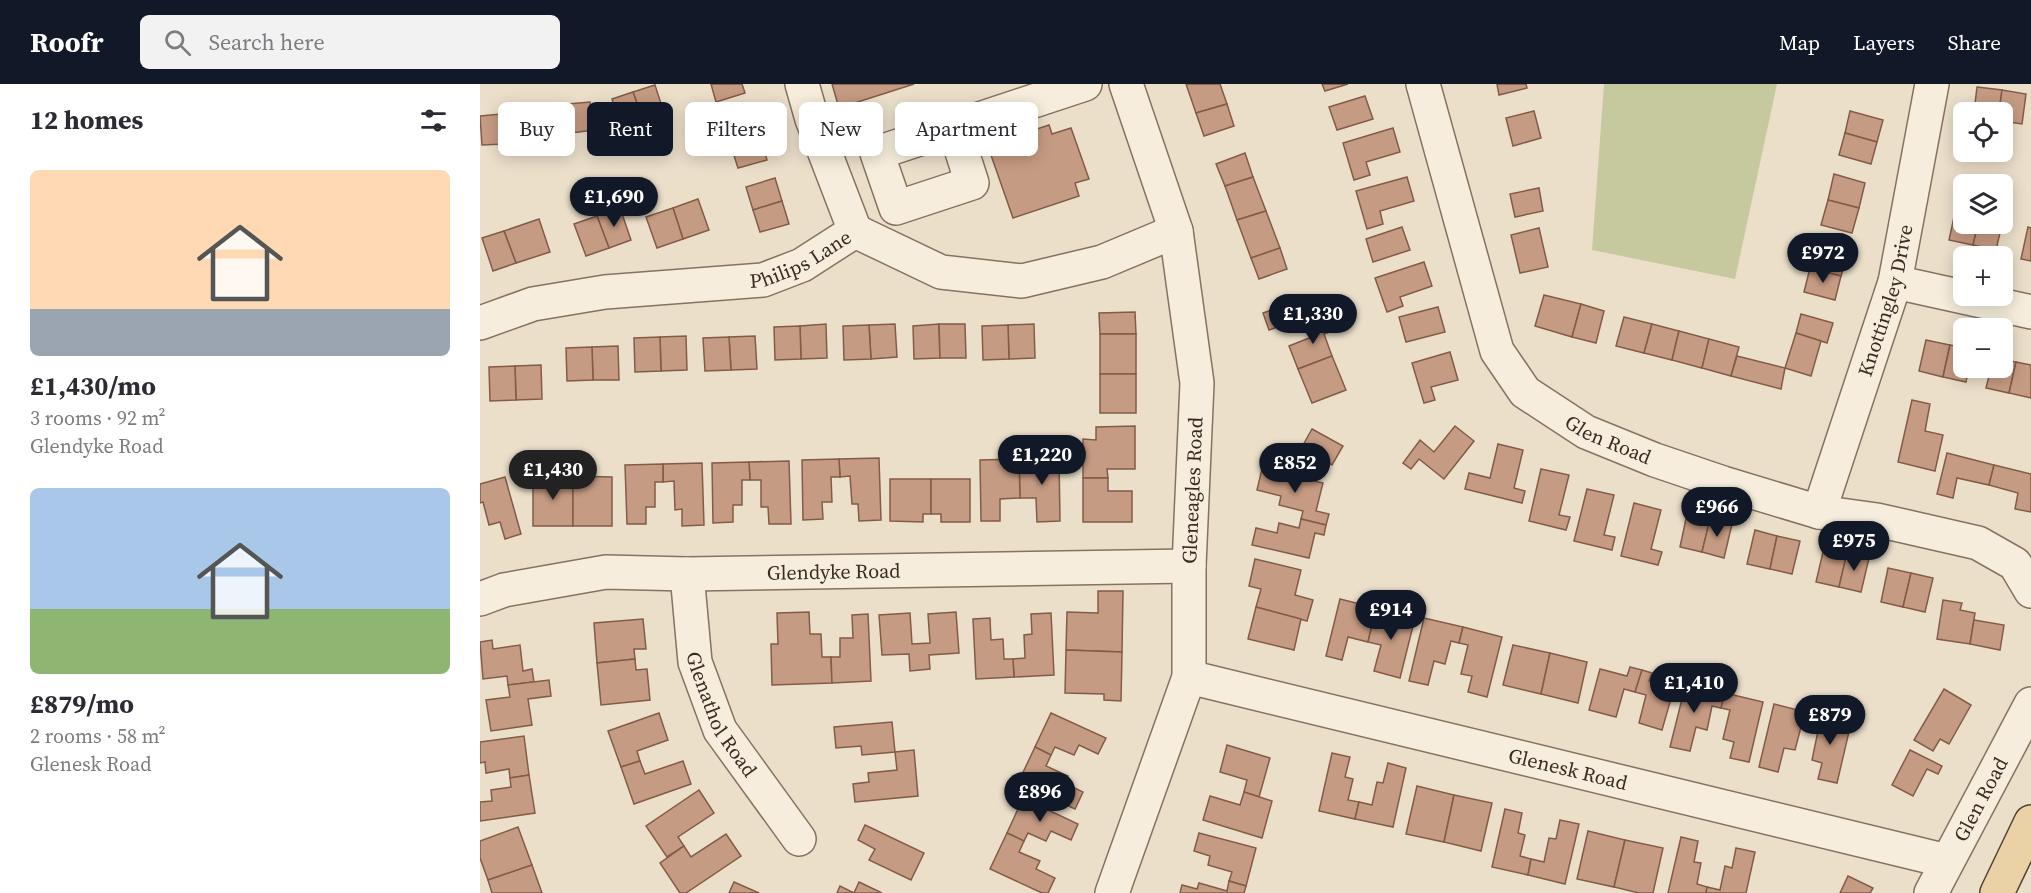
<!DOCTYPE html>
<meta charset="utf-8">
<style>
:root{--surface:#fff;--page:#f2f2f3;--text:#2b2b33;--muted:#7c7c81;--accent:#111827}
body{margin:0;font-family:"Source Serif 4",serif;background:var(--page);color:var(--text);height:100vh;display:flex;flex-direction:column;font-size:22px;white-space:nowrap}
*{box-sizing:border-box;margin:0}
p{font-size:20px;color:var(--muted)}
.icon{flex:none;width:33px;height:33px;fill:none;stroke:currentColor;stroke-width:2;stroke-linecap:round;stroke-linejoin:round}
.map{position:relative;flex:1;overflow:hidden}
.side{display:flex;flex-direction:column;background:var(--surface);width:480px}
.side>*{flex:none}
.top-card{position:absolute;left:18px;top:18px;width:570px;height:54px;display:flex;gap:12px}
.tools{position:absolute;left:1473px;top:18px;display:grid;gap:12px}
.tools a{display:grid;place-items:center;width:60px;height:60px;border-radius:9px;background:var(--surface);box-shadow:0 3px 15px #0003;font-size:30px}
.price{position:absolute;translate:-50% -51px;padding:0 14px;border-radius:21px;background:var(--accent);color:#fff;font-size:20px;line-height:39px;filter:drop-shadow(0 2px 3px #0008)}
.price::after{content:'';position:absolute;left:50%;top:36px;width:18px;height:14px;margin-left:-9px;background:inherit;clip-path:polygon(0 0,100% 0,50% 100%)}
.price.on{background:#222;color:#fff}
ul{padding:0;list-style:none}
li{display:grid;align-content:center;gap:12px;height:318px;padding:0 30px}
li span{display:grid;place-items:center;height:186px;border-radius:9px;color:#555}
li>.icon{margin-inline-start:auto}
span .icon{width:108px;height:108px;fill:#fffc;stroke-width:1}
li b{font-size:26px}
h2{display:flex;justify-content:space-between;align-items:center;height:72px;padding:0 30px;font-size:26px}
.tag{padding:0 21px;border-radius:9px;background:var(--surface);box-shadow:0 3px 15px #0003;font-size:21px;line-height:54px}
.tag.on{background:var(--accent);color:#fff}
header{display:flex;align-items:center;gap:36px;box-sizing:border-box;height:84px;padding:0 30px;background:var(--accent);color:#fff}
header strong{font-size:28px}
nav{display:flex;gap:33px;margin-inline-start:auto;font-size:21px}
.search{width:420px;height:54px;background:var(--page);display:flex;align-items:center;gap:15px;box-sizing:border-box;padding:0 21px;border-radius:9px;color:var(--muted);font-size:22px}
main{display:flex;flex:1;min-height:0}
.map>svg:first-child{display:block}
.green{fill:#c6c99e}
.building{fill:#c69b83;stroke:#835c47;stroke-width:1.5}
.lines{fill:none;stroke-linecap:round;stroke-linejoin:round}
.minor-casing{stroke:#867260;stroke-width:36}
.major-casing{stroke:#554133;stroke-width:36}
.minor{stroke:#f6eddc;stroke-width:33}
.major{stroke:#ead1a6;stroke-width:33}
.labels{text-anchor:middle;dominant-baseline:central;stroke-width:6;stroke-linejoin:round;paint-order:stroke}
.street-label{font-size:20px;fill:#382b22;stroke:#f3ead9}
</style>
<header>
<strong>Roofr</strong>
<div class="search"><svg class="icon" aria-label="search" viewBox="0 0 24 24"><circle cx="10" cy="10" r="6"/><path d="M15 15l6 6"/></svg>Search here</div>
<nav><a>Map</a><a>Layers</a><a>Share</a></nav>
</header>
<main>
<section class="side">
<h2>12 homes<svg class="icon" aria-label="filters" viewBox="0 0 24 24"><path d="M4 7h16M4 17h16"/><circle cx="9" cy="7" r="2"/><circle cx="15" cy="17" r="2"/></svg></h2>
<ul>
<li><span style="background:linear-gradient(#ffd9b3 75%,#9aa5b1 0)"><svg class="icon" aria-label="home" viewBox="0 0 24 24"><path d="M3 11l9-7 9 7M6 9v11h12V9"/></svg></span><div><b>£1,430/mo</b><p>3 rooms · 92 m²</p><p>Glendyke Road</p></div></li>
<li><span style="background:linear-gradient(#a9c7e8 65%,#8fb573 0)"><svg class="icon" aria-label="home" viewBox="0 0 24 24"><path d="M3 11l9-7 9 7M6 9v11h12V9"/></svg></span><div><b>£879/mo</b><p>2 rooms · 58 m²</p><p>Glenesk Road</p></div></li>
</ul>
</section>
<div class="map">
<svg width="1551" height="809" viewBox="0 0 1551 809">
<rect width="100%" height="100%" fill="#ebdfca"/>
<path class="green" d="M1124 0H1297L1255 195 1112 166Z"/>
<g class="building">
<path d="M231 0H262L265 9 236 18Z"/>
<path d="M352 0H434L359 24Z"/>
<path d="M706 0H740L747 20 716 29Z"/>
<path d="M842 0H868L845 7Z"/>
<path d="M1017 0H1046L1047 4 1019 11Z"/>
<path d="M175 1 184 29 163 36 153 8Z"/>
<path d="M1497 3 1522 6 1519 28H1494Z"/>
<path d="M1522 6 1546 10 1542 40 1522 37V28H1519Z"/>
<path d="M153 8 163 36 141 43 132 15Z"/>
<path d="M885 12 893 35 857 46 849 23Z"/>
<path d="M110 18 114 46 91 49 88 20Z"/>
<path d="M88 20 91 49 69 52 66 23Z"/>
<path d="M747 20 754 42 724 52 716 29Z"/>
<path d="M1054 27 1061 54 1033 62 1026 34Z"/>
<path d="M1370 27 1403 36 1397 58 1365 49Z"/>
<path d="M44 28 46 58 24 60 21 30Z"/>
<path d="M21 30 24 60 2 61 0 32Z"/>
<path d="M273 30 280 53 251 62 244 39Z"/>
<path d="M569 41 572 50 591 44 609 95 595 99 599 112 533 134 505 54 519 50 521 57Z"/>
<path d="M913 44 920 68 886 78 890 91 874 96 863 59Z"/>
<path d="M1365 49 1397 58 1391 80 1359 71Z"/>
<path d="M280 53 287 76 258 84 251 62Z"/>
<path d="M765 69 773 93 745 102 736 80Z"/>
<path d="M1354 90 1385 99 1379 124 1348 116Z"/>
<path d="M773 93 786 127 757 136 745 102Z"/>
<path d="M927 93 934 117 900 127 903 140 887 145 876 107Z"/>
<path d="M295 94 302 117 273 126 266 103Z"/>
<path d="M1059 104 1063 127 1035 133 1030 110Z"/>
<path d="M218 115 229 146 203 155 193 124Z"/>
<path d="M1348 116 1379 124 1372 149 1341 141Z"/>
<path d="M302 117 309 140 280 148 273 126Z"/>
<path d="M140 124 151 156 129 164 117 132Z"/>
<path d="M193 124 203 155 177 164 166 133Z"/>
<path d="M1476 124 1484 126V140H1498L1493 161 1469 156Z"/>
<path d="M786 127 800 164 771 174 757 136Z"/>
<path d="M117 132 129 164 106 172 94 140Z"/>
<path d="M59 135 70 168 36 179 24 147Z"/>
<path d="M1498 140H1522L1516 166 1493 161Z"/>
<path d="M922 143 930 166 893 178 886 155Z"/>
<path d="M1548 143 1551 144V177L1541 175Z"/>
<path d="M1059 144 1068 183 1040 189 1031 151Z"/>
<path d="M24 147 36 179 13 187 2 154Z"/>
<path d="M1337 159 1368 168 1361 192 1330 184Z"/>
<path d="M800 164 807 185 779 195 771 174Z"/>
<path d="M944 178 952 202 920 213 923 222 907 228 895 194Z"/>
<path d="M1330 184 1361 192 1355 216 1324 208Z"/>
<path d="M1064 211 1101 220 1092 253 1055 242Z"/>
<path d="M818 217 824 234 789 246 783 229Z"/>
<path d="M1101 220 1124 227 1116 259 1092 253Z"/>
<path d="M958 223 965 248 926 258 919 233Z"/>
<path d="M655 228 656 250H620L619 229Z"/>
<path d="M1321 230 1353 239 1347 259 1316 249Z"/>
<path d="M847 233 852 247 844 250 852 272 818 285 809 262 834 252 829 240Z"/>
<path d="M1144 233 1172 240 1164 269 1136 262Z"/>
<path d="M346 240 347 274 321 275 320 242Z"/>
<path d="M415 240 417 273 391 275 389 241Z"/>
<path d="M459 240 460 274 434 275 433 242Z"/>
<path d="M459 240H485L486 274H460Z"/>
<path d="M554 240 555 274 529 275 528 241Z"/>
<path d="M1172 240 1199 247 1192 276 1164 269Z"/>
<path d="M389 241 391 275 364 276 363 242Z"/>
<path d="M528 241 529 275 503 276 502 242Z"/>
<path d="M320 242 321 275 295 276 294 243Z"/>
<path d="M1199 247 1229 255 1222 284 1192 276Z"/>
<path d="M1316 249 1341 257 1331 292 1305 284Z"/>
<rect x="620" y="250" width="36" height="40"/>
<path d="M206 252 207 286 181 287 180 253Z"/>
<path d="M275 252 277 285 251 286 249 253Z"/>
<path d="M180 253 181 287 155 288 154 254Z"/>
<path d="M249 253 251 286 225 287 223 254Z"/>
<path d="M1229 255 1259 263 1251 292 1222 284Z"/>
<path d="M1446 256 1470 261 1463 293 1439 287Z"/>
<path d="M1470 261 1484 264V284H1489L1486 298 1463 293Z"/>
<path d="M138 262 139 296H113L112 263Z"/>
<path d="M112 263 113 296 87 297 86 264Z"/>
<path d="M970 268 978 296 951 303 955 316 944 319 932 279Z"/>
<path d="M852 272 866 306 832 319 818 285Z"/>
<path d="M1257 272 1305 284 1301 305 1251 292Z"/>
<path d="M1522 275 1536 278 1529 309 1506 304 1511 284H1522Z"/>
<path d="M1536 278 1551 281V314L1529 309Z"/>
<path d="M61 281 62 315 36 316 35 282Z"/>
<path d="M35 282 36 316 10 317 9 283Z"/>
<rect x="620" y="290" width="36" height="39"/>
<path d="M1432 316 1450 320 1445 347 1463 351 1455 387 1418 378Z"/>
<path d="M655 342V385H627L628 394H603V355L616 356V343Z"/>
<path d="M975 342 994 357 964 395 939 375 931 385 923 379 940 356 954 368Z"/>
<path d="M832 345 863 362 852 381 822 363Z"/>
<path d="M1018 360 1043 366 1034 404 1045 407 1042 419 985 405 989 389 1010 394Z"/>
<path d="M1467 369 1514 381 1509 401 1477 394 1473 414 1457 410Z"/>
<path d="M399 374 401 436 379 437 378 420H372L370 392 360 393 359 375Z"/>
<path d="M579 374 580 437 557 438 556 414H540L539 375Z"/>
<path d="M359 375 360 393H351L352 418H342L343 435 323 436 322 376Z"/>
<path d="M539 375 540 414 520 415V437H501L500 376Z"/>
<path d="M309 377 311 440H289L288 423H281V396H270L269 378Z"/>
<path d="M269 378 270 396H262V421H253V438L233 439 232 379Z"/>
<path d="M222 379 224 441 202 442V425L195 426 194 397 183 398V380Z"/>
<path d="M183 380V398H175V423H166V440H147L145 381Z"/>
<path d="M1514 381 1551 390V428L1535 425 1538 409 1509 401Z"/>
<path d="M782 385 843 399 836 427 849 430 846 441 821 435 823 427 799 421 801 412 777 406Z"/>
<path d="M1061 385 1089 391 1079 431 1090 433 1086 446 1049 437Z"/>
<rect x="53" y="392" width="40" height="50"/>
<path d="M93 392 132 393V442H93Z"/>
<path d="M25 393 41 450 25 455 20 438 9 441 3 418 0 419V400Z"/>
<path d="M603 394H628V407H652V438H603Z"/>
<path d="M410 395H451V430H443V438L410 437Z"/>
<path d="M451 395H490V438H461V430H451Z"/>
<path d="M1107 405 1134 411 1124 451 1135 453 1132 466 1094 457Z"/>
<path d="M1154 419 1181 426 1171 465 1182 468 1178 481 1141 472Z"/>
<path d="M1207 430 1230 435 1222 468 1200 463Z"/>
<path d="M821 435 846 441 844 451 835 449 829 474 772 461 776 444 797 449 799 439 819 444Z"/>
<path d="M1230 435 1252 440 1244 474 1222 468Z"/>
<path d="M1275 446 1297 452 1290 485 1267 480Z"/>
<path d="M1297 452 1320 457 1312 490 1290 485Z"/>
<path d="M1344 464 1367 469 1359 503 1336 498Z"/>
<path d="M1367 469 1389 474 1381 508 1359 503Z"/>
<path d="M775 475 821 486 815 511 833 516 827 537 776 523 781 505 769 502Z"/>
<path d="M1408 484 1431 489 1423 523 1401 518Z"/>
<path d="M1431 489 1453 494 1445 528 1423 523Z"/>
<path d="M618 507H643L642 568 586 566 587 528 618 529Z"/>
<path d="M860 515 896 524 888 558 868 553 862 576 846 572Z"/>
<path d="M1463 516 1482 519 1480 526 1495 529 1490 560 1457 555Z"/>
<path d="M776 523 821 535 814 566 768 555Z"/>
<path d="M896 524 935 534 920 594 894 587 901 561 888 558Z"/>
<path d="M329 528 330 550H341L342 573H351L352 599 292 601 291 560H298L297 529Z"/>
<path d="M476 528 479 569 449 571 450 585 430 587 429 570 402 571 399 531 430 529 432 560 450 559 448 530Z"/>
<path d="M571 529 574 591 534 593 533 575 545 574 544 551 552 550 551 530Z"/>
<path d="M388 530 391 597 352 599 351 573H360V554H373L372 531Z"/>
<path d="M510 534 511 556 523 555 524 575H533L534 593 496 595 493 535Z"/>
<path d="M944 534 983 543 979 559 971 557 965 580 954 577 948 601 929 597Z"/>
<path d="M163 535 166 565H154L155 575 117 579 114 539Z"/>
<path d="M1494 536 1524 541 1520 566 1490 560Z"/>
<path d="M983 543 1022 553 1007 613 988 608 992 592 981 590 988 561 979 559Z"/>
<path d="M12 556 13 565 40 561 43 587 52 585 54 598 28 601 27 592 3 595 0 558Z"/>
<path d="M1033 561 1070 569 1061 610 1023 601Z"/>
<path d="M586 566 642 568 641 617 624 616V610L585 609Z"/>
<path d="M1070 569 1107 578 1098 619 1061 610Z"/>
<path d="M155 575 156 586 167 585 170 616 121 621 117 579Z"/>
<path d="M1150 583 1162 586 1155 608 1144 605 1136 633 1109 626 1120 585 1147 592Z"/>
<path d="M1162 586 1172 589 1169 597 1194 604 1182 646 1159 639 1166 611 1155 608Z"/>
<path d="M69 596 71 612 48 615 52 641 11 647 6 616 30 613 28 601Z"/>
<path d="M1206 599 1245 609 1241 624 1232 622 1227 646 1216 643 1210 667 1190 663Z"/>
<path d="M1464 605 1491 621 1469 660 1460 655 1453 667 1434 656Z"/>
<path d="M1245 609 1283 618 1269 678 1250 674 1254 658 1243 655 1250 626 1241 624Z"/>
<path d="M1294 620 1333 630 1329 645 1321 643 1315 666 1304 664 1298 688 1279 683Z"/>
<path d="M179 629 188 656 157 667 160 677 141 683 128 647Z"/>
<path d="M571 629 626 654 618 670 599 661 594 671 575 663 571 671 555 663Z"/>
<path d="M1333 630 1371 639 1357 699 1338 695 1342 679 1332 676 1338 647 1329 645Z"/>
<path d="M412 638 415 668 382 671 381 662 356 664 354 643Z"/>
<path d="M44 652 49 691 30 694 29 685 6 689 5 678 0 679V658Z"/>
<path d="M747 661 790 674 779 713 764 708 767 696 740 688Z"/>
<path d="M555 663 571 671 566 682 588 692 584 699 603 708 595 725 538 699Z"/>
<path d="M434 666 438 712 375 718 373 700 389 698 388 689 417 686 415 668Z"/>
<path d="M1430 666 1462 682 1458 690 1447 685 1433 712 1412 701Z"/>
<path d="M852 669 870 673 865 693 873 695 868 716 879 718 875 735 839 727Z"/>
<path d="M160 677 165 690 203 677 211 700 154 720 141 683Z"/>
<path d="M908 679 926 684 913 743 875 735 879 718 892 721 897 698 903 699Z"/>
<path d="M49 691 55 729 0 737V718L12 717 11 706 31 703 30 694Z"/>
<path d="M937 702 974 711 964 758 926 750Z"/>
<path d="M219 706 234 729 198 753 204 762 187 773 166 742Z"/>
<path d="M764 708 792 717 782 754 723 736 730 712 760 721Z"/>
<path d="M974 711 1012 719 1001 767 964 758Z"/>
<path d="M543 714 598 740 591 756 571 747 566 757 548 749 544 757 527 749Z"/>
<path d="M1025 725 1042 729 1038 749 1045 751 1040 772 1051 775 1048 791 1012 783Z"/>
<path d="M1080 736 1099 740 1085 800 1048 791 1051 775 1064 778 1069 754 1076 755Z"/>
<path d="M385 741 444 769 431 796 389 776 395 765 378 756Z"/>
<path d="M38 743 52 781 8 796 0 774V757Z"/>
<path d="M1108 747 1145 756 1134 803 1097 795Z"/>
<path d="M527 749 544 757 539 768 560 777 556 785 575 794 568 809H562L510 785Z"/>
<path d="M719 749 776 764 766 802 749 797 752 788 728 781 730 772 714 767Z"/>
<path d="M246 750 261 772 206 809H200L180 779 204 762 211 773Z"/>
<path d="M1201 753 1218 757 1214 778 1221 779 1217 800 1227 803 1226 809H1188Z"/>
<path d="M1145 756 1183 764 1173 809H1159L1134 803Z"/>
<path d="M1256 764 1275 768 1266 809H1226L1227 803 1240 806 1245 782 1252 784Z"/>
<path d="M52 781 62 809H12L8 796Z"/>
<path d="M1368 792 1393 804 1390 809H1360Z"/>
<path d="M749 797 766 802 764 809H700L702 801 717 805 719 799 747 807Z"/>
<path d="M254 798 279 809H249Z"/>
<path d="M379 798 402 809H357L360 802 374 809Z"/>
</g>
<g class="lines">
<g class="minor-casing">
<g id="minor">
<path d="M322 0 332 35 375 147"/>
<path id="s1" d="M943 0 1017 267 1045 308 1106 348 1175 376 1243 399 1339 428 1397 436 1498 459 1535 480 1551 507"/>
<path d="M474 43 492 99 416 124 397 69 605 0"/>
<path d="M1415 198 1551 228"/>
<path id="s2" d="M0 239 53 220 125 208 283 196 322 181 375 147 461 188 542 197 622 178 696 147"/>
<path id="s3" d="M1339 428 1415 198 1452 0"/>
<path id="s4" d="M207 490 215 578 240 646 319 755"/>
<path id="s5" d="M0 515 24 506 126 488 207 490 709 482"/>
<path id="s6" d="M709 593 1467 777"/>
<path id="s7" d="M632 809 709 593V482L717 299 696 147 646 0"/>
<path id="s8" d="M1451 809 1551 620"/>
</g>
</g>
<g class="major-casing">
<path id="major" d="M1517 809 1551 738"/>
</g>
<use href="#minor" class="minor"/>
<use href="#major" class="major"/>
</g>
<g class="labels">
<g class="street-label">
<text stroke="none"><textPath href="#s2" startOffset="330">Philips Lane</textPath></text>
<text stroke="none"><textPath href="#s3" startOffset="222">Knottingley Drive</textPath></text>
<text stroke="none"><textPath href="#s1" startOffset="423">Glen Road</textPath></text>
<text stroke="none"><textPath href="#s7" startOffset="416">Gleneagles Road</textPath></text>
<text stroke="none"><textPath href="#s5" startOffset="357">Glendyke Road</textPath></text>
<text stroke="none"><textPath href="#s4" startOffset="147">Glenathol Road</textPath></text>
<text stroke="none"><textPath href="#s6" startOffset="390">Glenesk Road</textPath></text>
<text stroke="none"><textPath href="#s8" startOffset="106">Glen Road</textPath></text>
</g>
</g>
</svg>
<div class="tools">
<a><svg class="icon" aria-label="locate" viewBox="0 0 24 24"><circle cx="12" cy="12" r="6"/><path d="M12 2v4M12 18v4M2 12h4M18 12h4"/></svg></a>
<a><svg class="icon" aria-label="layers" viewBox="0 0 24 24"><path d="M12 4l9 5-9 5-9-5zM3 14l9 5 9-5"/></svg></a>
<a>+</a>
<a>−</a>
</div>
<b class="price" style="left:134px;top:144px">£1,690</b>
<b class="price" style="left:1343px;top:200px">£972</b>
<b class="price" style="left:833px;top:261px">£1,330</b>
<b class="price" style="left:562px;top:402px">£1,220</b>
<b class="price" style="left:815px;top:410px">£852</b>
<b class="price on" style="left:73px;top:417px">£1,430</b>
<b class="price" style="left:1237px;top:454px">£966</b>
<b class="price" style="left:1374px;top:488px">£975</b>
<b class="price" style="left:911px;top:557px">£914</b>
<b class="price" style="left:1214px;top:630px">£1,410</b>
<b class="price" style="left:1350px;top:662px">£879</b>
<b class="price" style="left:560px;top:739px">£896</b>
<div class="top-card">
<a class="tag">Buy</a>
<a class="tag on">Rent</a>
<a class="tag">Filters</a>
<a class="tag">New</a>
<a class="tag">Apartment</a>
</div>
</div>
</main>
